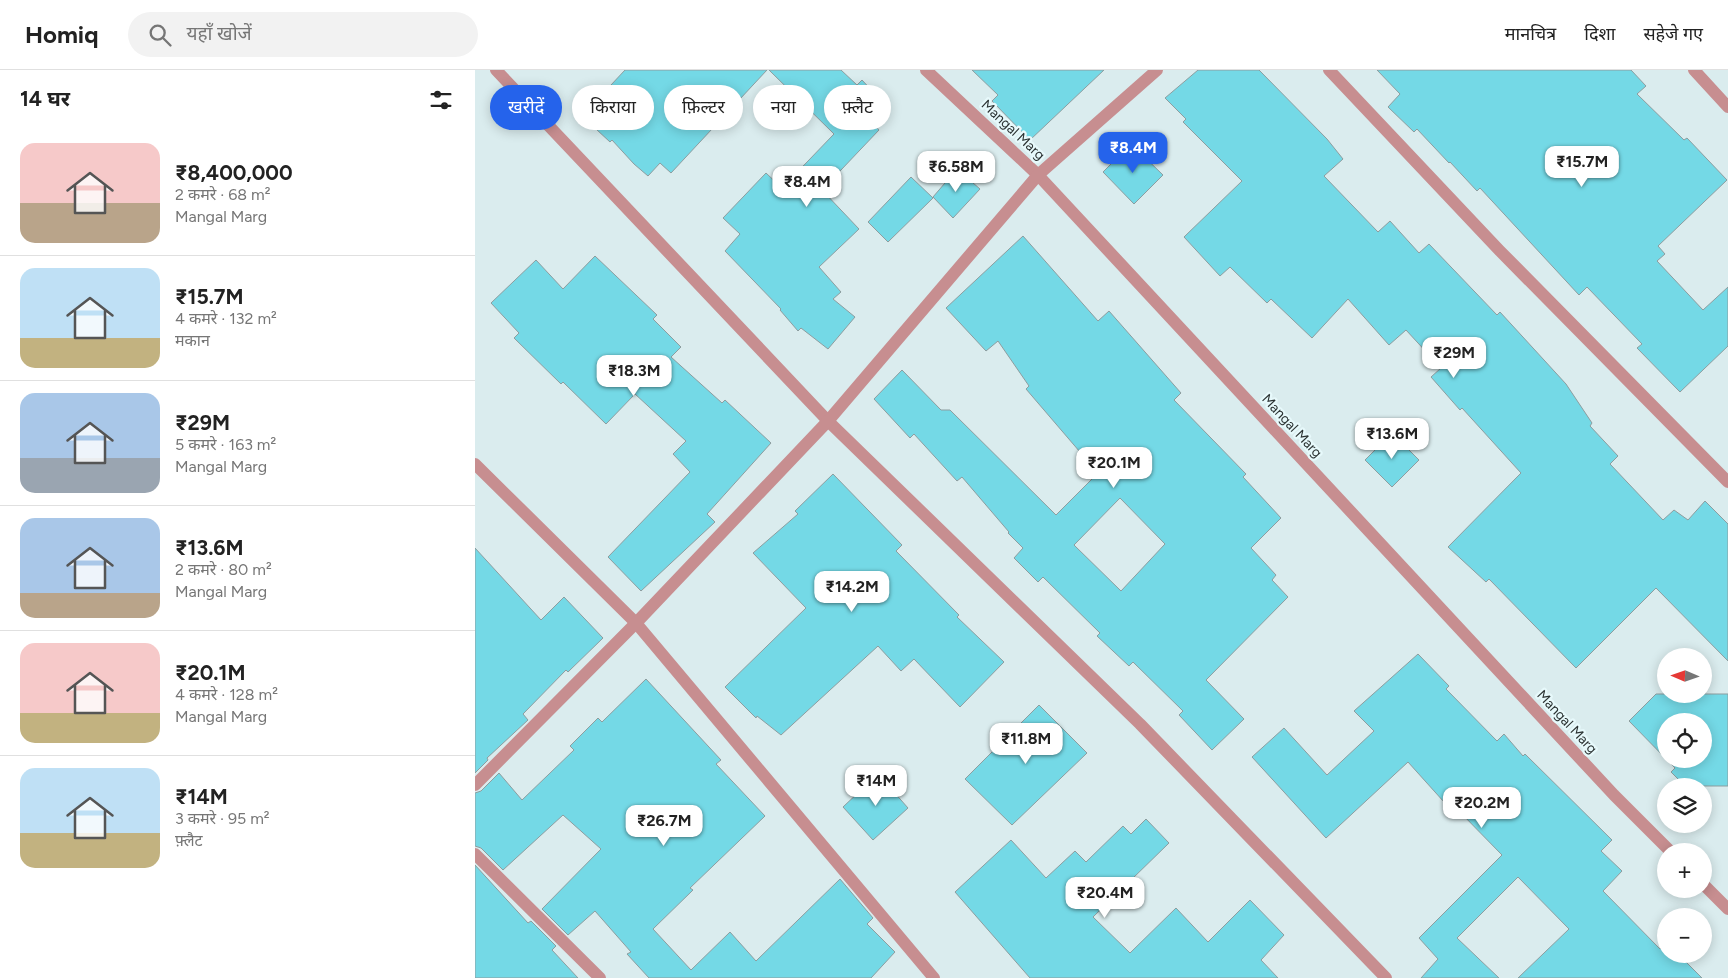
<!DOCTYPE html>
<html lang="hi">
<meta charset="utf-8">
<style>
:root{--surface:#fff;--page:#f2f2f2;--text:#222;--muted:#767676;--line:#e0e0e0;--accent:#2563eb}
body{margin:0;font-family:Figtree,"Noto Sans Devanagari",sans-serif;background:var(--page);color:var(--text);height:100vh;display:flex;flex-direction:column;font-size:19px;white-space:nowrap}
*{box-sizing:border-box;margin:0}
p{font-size:16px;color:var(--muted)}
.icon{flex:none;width:28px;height:28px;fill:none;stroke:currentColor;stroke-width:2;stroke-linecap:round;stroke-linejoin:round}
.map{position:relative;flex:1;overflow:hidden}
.side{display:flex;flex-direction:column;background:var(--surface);width:475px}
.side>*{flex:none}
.hud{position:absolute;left:15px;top:15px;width:475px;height:45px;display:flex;gap:10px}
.needle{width:32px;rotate:272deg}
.fabs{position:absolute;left:1182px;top:578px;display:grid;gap:10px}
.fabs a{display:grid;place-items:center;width:55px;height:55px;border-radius:50%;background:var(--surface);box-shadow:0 2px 12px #0003;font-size:25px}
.price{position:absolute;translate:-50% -42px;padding:0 11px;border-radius:10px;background:#fff;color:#222;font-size:16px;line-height:32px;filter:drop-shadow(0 1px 2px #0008)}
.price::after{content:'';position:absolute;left:50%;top:30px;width:15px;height:11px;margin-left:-8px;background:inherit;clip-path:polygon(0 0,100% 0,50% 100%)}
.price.selected{background:var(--accent);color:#fff}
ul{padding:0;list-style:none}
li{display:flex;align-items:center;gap:15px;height:125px;padding:0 20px}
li+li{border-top:1px solid var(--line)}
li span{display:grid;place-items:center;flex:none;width:140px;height:100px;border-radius:15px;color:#555}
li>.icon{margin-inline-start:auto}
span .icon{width:60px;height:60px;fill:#fffc;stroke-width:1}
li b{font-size:21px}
h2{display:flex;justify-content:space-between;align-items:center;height:60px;padding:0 20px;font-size:21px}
.chip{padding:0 18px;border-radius:22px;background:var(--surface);box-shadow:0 2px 12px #0003;font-size:18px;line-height:45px}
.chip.selected{background:var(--accent);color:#fff}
header{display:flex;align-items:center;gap:30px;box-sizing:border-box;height:70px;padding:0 25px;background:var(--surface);border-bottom:1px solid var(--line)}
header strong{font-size:24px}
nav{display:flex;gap:28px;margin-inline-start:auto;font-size:18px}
.search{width:350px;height:45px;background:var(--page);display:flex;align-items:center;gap:12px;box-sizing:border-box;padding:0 18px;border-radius:28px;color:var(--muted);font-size:19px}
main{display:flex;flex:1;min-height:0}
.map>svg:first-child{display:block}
.building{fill:#74d9e6;stroke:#8d9d9f;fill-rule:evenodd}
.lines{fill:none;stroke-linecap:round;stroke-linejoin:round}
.minor{stroke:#c78e90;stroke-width:12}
.labels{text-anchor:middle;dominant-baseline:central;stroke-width:4.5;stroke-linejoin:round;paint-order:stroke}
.street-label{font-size:14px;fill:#2b3232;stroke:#e7f9fb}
</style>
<header>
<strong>Homiq</strong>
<div class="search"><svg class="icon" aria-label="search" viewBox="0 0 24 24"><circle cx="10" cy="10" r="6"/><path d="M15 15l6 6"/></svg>यहाँ खोजें</div>
<nav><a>मानचित्र</a><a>दिशा</a><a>सहेजे गए</a></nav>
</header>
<main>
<section class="side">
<h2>14 घर<svg class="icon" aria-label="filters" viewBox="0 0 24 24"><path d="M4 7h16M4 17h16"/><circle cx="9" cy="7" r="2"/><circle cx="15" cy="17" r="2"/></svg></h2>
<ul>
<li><span style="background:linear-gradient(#f6c9c9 60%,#b9a48a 0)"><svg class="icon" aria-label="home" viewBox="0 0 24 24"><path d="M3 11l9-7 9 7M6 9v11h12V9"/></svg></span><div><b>₹8,400,000</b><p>2 कमरे · 68 m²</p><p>Mangal Marg</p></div></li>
<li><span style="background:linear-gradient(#bfe0f5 70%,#c2b280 0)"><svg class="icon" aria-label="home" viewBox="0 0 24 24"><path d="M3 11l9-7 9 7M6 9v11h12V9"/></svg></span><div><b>₹15.7M</b><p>4 कमरे · 132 m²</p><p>मकान</p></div></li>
<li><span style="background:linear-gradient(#a9c7e8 65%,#9aa5b1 0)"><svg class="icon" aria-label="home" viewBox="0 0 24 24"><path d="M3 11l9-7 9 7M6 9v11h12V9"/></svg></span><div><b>₹29M</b><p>5 कमरे · 163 m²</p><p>Mangal Marg</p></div></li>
<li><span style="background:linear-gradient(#a9c7e8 75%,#b9a48a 0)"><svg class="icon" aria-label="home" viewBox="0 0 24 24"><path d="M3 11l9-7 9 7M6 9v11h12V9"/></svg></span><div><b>₹13.6M</b><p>2 कमरे · 80 m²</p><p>Mangal Marg</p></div></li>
<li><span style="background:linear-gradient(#f6c9c9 70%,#c2b280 0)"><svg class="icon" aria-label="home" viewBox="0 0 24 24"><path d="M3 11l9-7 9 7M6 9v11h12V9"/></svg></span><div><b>₹20.1M</b><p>4 कमरे · 128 m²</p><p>Mangal Marg</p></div></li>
<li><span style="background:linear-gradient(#bfe0f5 65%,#c2b280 0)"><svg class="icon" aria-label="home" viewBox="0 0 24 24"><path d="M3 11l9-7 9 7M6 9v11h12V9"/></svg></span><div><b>₹14M</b><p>3 कमरे · 95 m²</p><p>फ़्लैट</p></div></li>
</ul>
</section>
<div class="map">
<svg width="1253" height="908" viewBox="0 0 1253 908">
<rect width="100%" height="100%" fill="#daecee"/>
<g class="building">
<path d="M150 0H292L196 103 185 93 173 106 159 94 137 70 135 72 107 46Z"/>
<path d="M294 0H366L382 15 387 10 413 38 398 53 404 60 347 120 384 159 344 197 366 222 358 229 380 247 353 279 326 258 323 261 305 240 306 239 250 181 265 164 248 148 291 103 307 118 359 64Z"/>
<path d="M497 0H629L555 70 517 31 523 25Z"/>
<path d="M723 0H784L852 69 868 89 849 106 903 162 915 151 944 183 954 174 1022 245 1025 242 1091 314 1117 353 1115 356 1143 386 1135 394 1188 450 1199 440 1213 450 1230 431 1253 454V591L1181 518 1101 598 1014 509 1011 512 973 477 1046 403 987 338 985 340 956 307 966 298 931 260 914 275 873 229 837 268 796 229 792 233 755 197 745 206 709 167 767 111 708 52 711 49 690 28Z"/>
<path d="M902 0H1156L1171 16 1162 24 1209 70 1212 68 1252 110 1183 176 1190 184 1182 191 1228 240 1253 217V276L1205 322 1162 278 1167 274 1112 217 1104 225 1005 118 1002 121 975 92 974 93 942 59 939 62 913 37 925 24Z"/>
<path d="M656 74 688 105 659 134 628 102Z"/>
<path d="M482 99 505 119 478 148 458 127Z"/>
<path d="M436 107 458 128 413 172 393 152Z"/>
<path d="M548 166 623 251 634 241 706 323 699 330 771 404 768 407 806 448 776 478 801 505 797 510 813 527 731 610 769 649 737 680 704 645 708 641 658 592 654 596 622 566 625 563 568 507 563 512 539 488 548 478 533 463 534 462 487 407 482 411 439 364 435 368 399 329 427 300 466 340H475L581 445 623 403 551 319 554 316 523 271 511 281 471 238ZM645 428 690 474 646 521 599 475Z"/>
<path d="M120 186 182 245 178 249 206 277 196 287 247 333 250 330 296 373 232 444 240 452 166 521 133 487 215 402 198 384 211 371 160 324 131 354 88 312 86 314 39 268 44 263 16 233 61 190 88 219Z"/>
<path d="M917 363 944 390 917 417 890 390Z"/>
<path d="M358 404 427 475 421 481 484 545 482 547 529 592 485 637 439 589 426 601 403 576 306 665 282 646 281 648 250 617 331 538 278 483 323 444 320 441Z"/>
<path d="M0 478 66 550 89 527 128 568 93 602 91 600 48 644 53 650 12 688 13 690 0 703Z"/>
<path d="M943 584 974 616 971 619 1022 671 1029 664 1048 686 1050 684 1137 770 1126 781 1147 801 1128 821 1185 879 1191 873V884H1203L1227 908H1043L1094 859 1043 807 982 868 1024 908H946L963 889 944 868 1027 785 982 739 978 742 933 692 851 768 777 687 809 658 852 705 899 661 879 641Z"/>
<path d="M171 609 246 690 241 694 290 746 215 818 218 820 178 859 216 900 255 862 281 891 365 809 398 848 392 854 420 882 396 908H174L152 884 156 882 120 841 93 865 67 839 126 779 88 745 28 800 6 778 0 776V723L6 721 24 703 47 730 99 680 95 676 123 648 127 652Z"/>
<path d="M1181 624H1253V716H1210L1196 702 1200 698 1154 651ZM1191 651H1229V689H1191Z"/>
<path d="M564 635 612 683 537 755 490 709Z"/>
<path d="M403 704 433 738 398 770 368 737Z"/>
<path d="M671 749 694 773 618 847 655 883 701 838 733 872 775 830 809 865 786 890 803 908H555L480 822 536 770 571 808 600 781 611 792 648 756 656 764Z"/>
<path d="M0 795 53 853 56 851 81 876 77 880 103 908H0Z"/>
</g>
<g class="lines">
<g class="minor">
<path d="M21 0 353 351 665 654 911 908"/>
<path d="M451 0 563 105 1139 725 1195 781"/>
<path d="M854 0 1024 180 1253 412"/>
<path d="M1219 0 1253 37"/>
<path d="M0 394 161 553 459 908"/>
<path d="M0 715 161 553 353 351 563 105 682 0"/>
<path d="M0 784 125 908"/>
<path d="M1229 815 1253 839"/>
</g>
</g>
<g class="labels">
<g class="street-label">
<text transform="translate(538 60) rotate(43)">Mangal Marg</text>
<text transform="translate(817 356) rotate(47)">Mangal Marg</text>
<text transform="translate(1092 652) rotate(47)">Mangal Marg</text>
</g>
</g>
</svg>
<div class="fabs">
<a><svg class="needle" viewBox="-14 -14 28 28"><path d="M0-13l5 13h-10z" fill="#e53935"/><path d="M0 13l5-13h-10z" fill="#767676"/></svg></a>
<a><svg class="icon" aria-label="locate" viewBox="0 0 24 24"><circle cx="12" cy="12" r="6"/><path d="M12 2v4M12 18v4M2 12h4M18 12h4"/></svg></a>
<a><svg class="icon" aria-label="layers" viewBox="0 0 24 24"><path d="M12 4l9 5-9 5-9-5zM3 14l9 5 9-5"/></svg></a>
<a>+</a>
<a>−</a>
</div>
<b class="price selected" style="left:658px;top:104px">₹8.4M</b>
<b class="price" style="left:1107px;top:118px">₹15.7M</b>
<b class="price" style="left:481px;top:123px">₹6.58M</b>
<b class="price" style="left:332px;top:138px">₹8.4M</b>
<b class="price" style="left:979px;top:309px">₹29M</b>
<b class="price" style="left:159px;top:327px">₹18.3M</b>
<b class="price" style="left:917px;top:390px">₹13.6M</b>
<b class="price" style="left:639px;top:419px">₹20.1M</b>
<b class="price" style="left:377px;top:543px">₹14.2M</b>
<b class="price" style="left:551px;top:695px">₹11.8M</b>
<b class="price" style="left:401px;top:737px">₹14M</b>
<b class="price" style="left:1007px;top:759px">₹20.2M</b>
<b class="price" style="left:189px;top:777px">₹26.7M</b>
<b class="price" style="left:630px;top:849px">₹20.4M</b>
<div class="hud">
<a class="chip selected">खरीदें</a>
<a class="chip">किराया</a>
<a class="chip">फ़िल्टर</a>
<a class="chip">नया</a>
<a class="chip">फ़्लैट</a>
</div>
</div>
</main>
